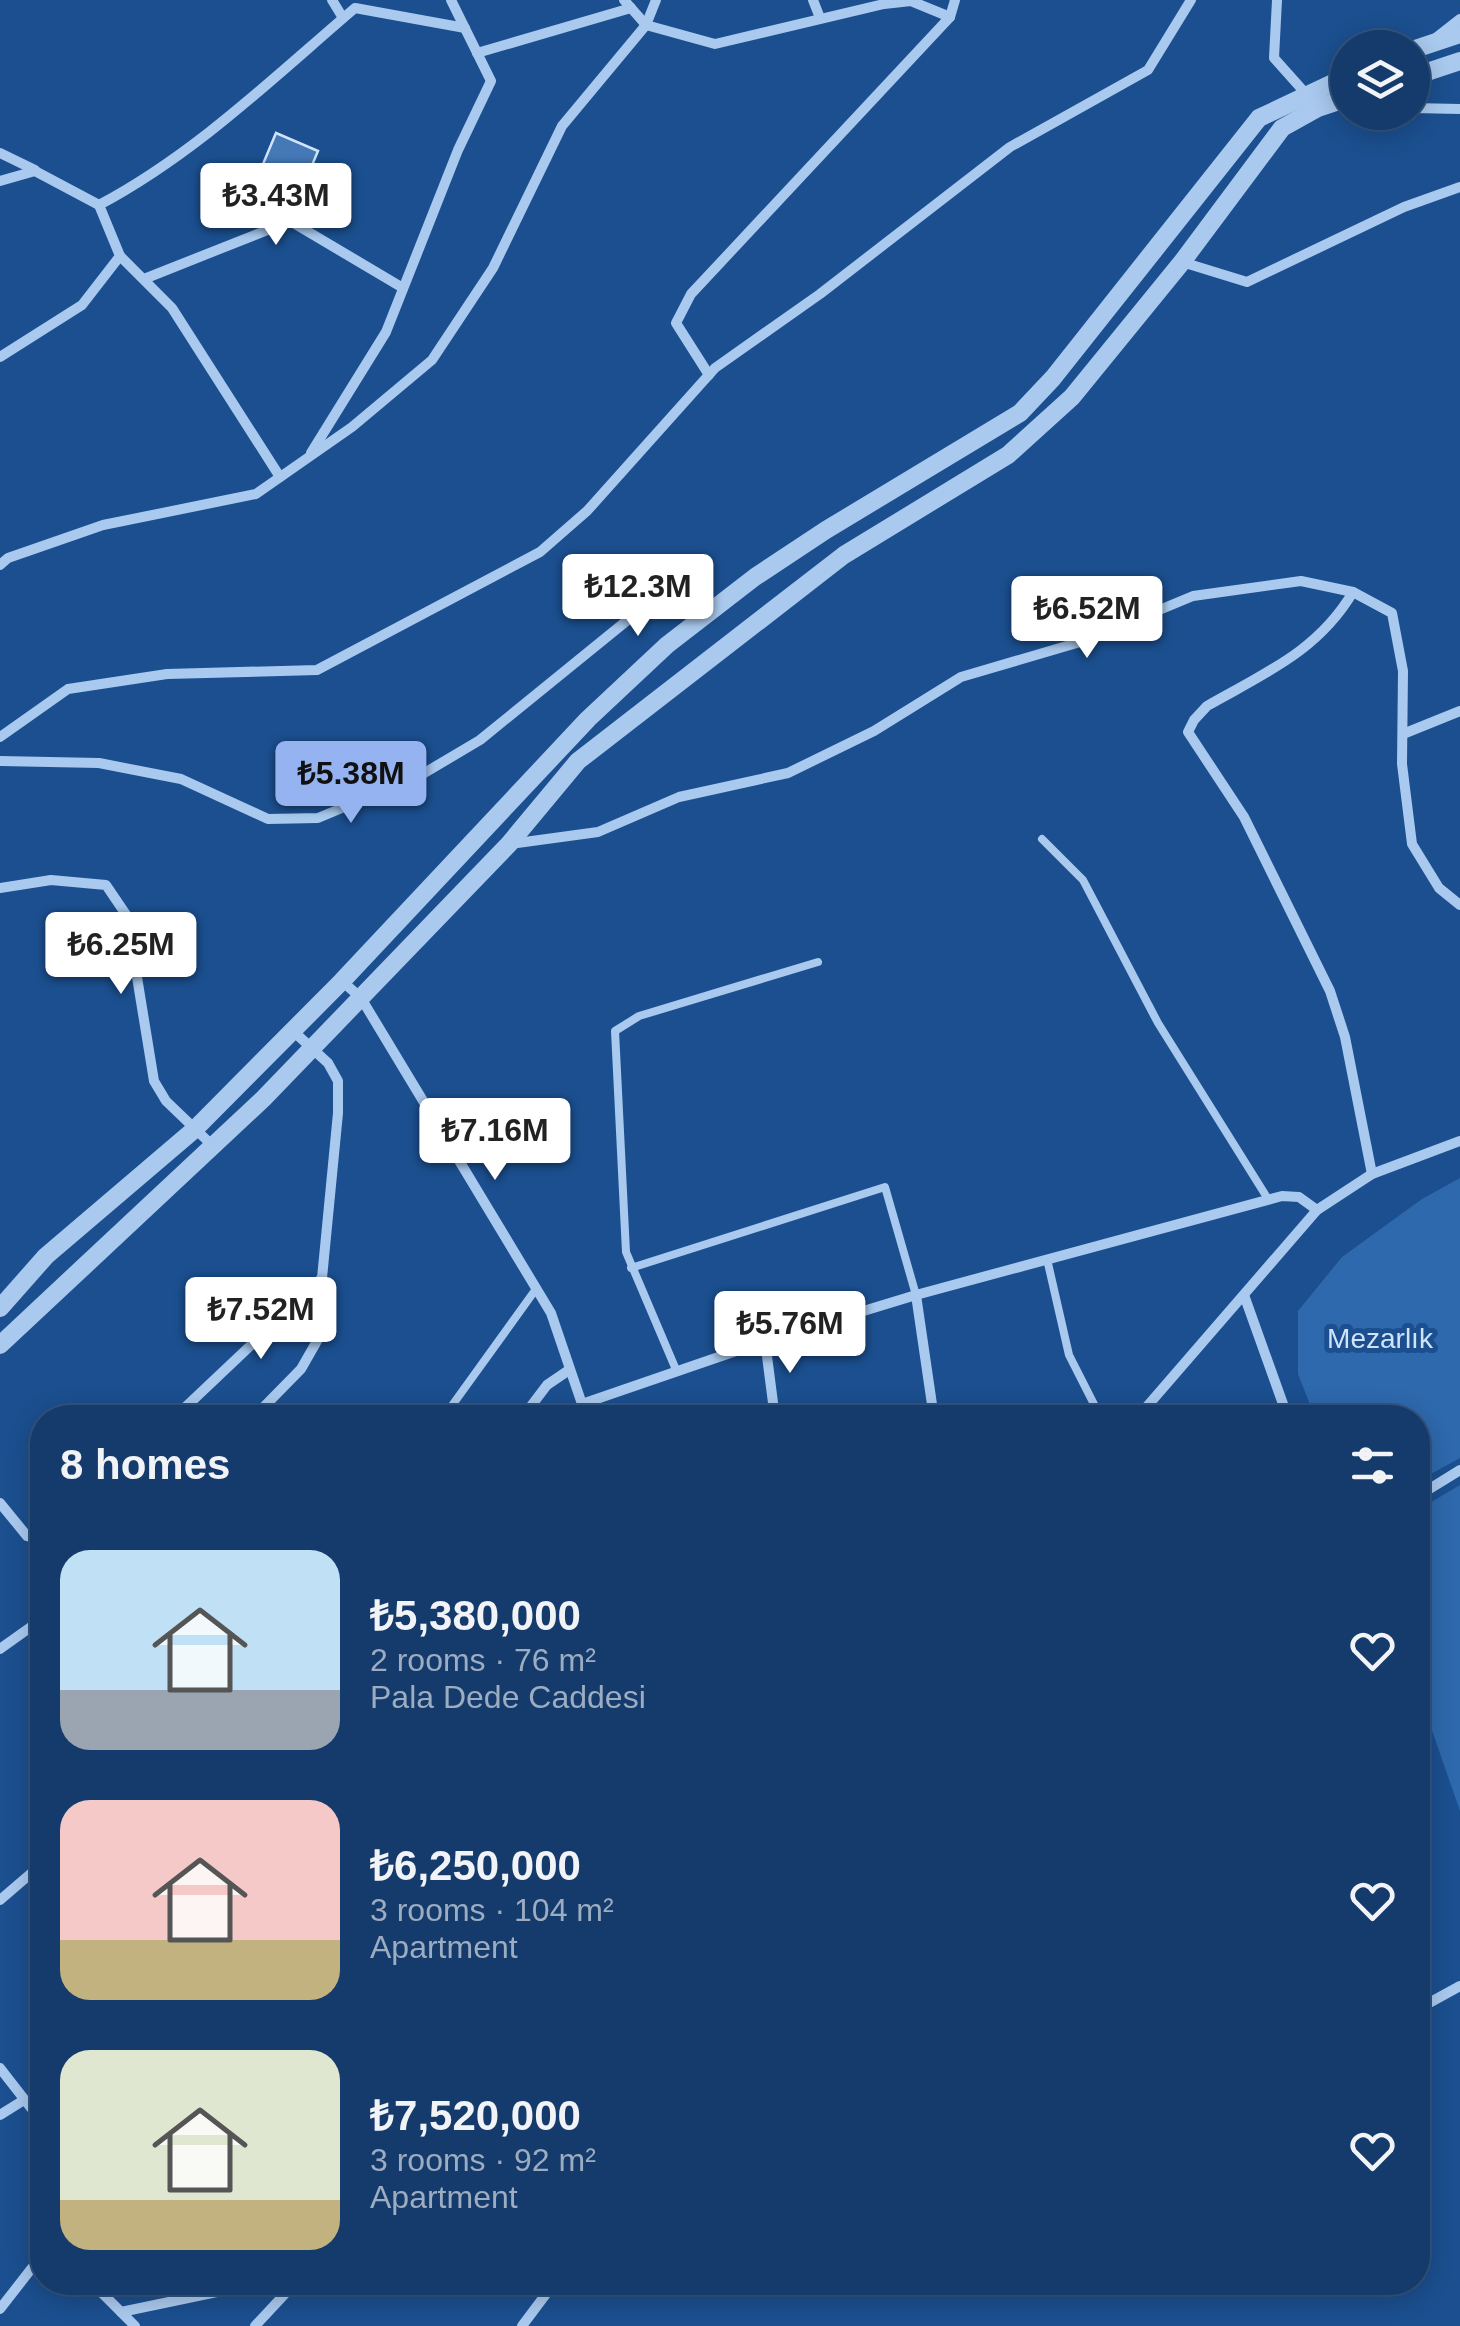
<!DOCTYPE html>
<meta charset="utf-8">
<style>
:root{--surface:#143b6b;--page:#214673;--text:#f1f3f6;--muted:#9dadc1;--line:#33557e;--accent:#95b2f1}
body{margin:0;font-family:Helvetica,sans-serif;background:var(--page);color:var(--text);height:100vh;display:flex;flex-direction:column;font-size:38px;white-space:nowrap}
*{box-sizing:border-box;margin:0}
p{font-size:32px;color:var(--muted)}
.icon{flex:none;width:55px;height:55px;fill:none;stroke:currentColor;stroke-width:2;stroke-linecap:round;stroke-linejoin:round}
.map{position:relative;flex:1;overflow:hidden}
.drawer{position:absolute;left:30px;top:1405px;width:1400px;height:890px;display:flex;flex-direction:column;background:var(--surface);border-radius:40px;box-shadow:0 5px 25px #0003,0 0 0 2px var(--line)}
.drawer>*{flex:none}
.fabs{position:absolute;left:1330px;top:30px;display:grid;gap:20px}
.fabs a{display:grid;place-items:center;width:100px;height:100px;border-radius:50%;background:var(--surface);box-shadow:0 5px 25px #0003,0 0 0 2px var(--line);font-size:50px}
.price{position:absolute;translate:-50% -85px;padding:0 22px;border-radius:10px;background:#fff;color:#222;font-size:32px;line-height:65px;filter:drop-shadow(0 2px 5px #0008)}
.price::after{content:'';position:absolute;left:50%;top:60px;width:30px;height:22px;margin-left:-15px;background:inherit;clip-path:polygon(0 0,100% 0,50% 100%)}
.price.selected{background:var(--accent);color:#111}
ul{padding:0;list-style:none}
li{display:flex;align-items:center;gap:30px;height:250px;padding:0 30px}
li span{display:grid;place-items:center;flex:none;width:280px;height:200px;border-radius:30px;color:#555}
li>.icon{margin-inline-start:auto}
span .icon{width:120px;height:120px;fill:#fffc;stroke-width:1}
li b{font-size:42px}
h2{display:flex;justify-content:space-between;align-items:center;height:120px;padding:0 30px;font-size:42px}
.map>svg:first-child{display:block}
.green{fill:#2e69ad}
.building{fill:#4478b7;stroke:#cfe3fa;stroke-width:2.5}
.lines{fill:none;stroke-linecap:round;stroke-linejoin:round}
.service{stroke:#a9c9ee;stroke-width:8}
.minor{stroke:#a9c9ee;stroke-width:10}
.tertiary{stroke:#a9c9ee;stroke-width:18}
.labels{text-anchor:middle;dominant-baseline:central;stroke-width:10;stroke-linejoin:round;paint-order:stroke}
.park-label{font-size:28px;fill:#cfe3fa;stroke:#1b4f8f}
</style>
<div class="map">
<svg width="1460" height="2326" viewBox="0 0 1460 2326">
<rect width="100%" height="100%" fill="#1b4f8f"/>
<g class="green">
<path d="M1460 1178V1458L1418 1481V1418L1315 1417 1298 1374V1311L1342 1257 1422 1199Z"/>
<path d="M1460 1485V1811L1418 1690V1510Z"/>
</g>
<path class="building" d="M276 133 318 151 300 194 258 176Z"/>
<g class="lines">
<g class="service">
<path d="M1042 839 1083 880 1158 1023 1268 1199"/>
<path d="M1047 1259 1069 1355 1101 1418"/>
<path d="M631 1268 885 1187 916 1295"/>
<path d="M677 1372 626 1252 615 1031 639 1016 818 962"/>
<path d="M443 1418 536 1289"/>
</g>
<g class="minor">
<path d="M332 0 343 18"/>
<path d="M624 0 646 25 715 44 884 4 911 1 950 17"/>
<path d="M813 0 820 18"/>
<path d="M1277 0 1274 58 1307 95"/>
<path d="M1437 37 1460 19"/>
<path d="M477 53 631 8"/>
<path d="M1412 108 1460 109"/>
<path d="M0 153 35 170"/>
<path d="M0 181 35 171 99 205"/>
<path d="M120 256 172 308 280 477"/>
<path d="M1182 262 1247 282 1404 207 1460 187"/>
<path d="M144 279 290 221 403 288"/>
<path d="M0 357 82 305 120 256 99 205C195 154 273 78 355 8L465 28"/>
<path d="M709 375 676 323 691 294 950 17 955 0"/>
<path d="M311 453 386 332 458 150 491 81 451 0"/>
<path d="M0 565 8 558 103 525 256 494 352 427 432 360 493 268 562 126 646 25 656 0"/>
<path d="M1353 592C1318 651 1265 673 1207 706L1194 720 1188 732 1244 817 1330 991 1345 1037 1372 1174"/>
<path d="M1403 734 1460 711"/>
<path d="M0 737 68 689 167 674 317 670 540 552 587 511 715 368 820 294 1010 147 1148 70 1191 0"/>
<path d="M0 761 99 763 181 779 268 819 318 818 421 775 480 740 640 610"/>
<path d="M510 844 598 832 679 797 788 773 874 731 961 677 1087 640 1193 596 1301 581 1353 592 1392 613 1403 671 1402 764 1412 844 1439 888 1460 905"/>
<path d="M0 888 51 880 106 885 127 916 154 1081 166 1101 214 1147"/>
<path d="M342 981 361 998 551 1313 582 1404 583 1418"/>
<path d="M916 1295 934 1418"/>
<path d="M1244 1295 1288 1418"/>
<path d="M765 1341 775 1418"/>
<path d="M582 1404 765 1341 916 1295 1282 1196 1299 1197 1317 1210"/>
<path d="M174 1418 322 1278"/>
<path d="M253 1418 301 1369 321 1334 322 1278 338 1113V1081L328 1063 293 1031"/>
<path d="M522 1418 547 1385 569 1370"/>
<path d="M1137 1418 1317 1210 1372 1174 1460 1141"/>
<path d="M1418 1496 1460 1470"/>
<path d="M0 1503 27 1536 42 1539"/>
<path d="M0 1649 42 1619"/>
<path d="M0 1900 42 1864"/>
<path d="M1429 2003 1460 1986"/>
<path d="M0 2068 42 2122"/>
<path d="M0 2115 24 2100"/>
<path d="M91 2282 135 2326"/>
<path d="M0 2309 42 2255"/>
<path d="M121 2312 265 2282"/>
<path d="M255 2326 296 2282"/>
<path d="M522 2326 555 2282"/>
</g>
<g class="tertiary">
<path d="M1412 50 1460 34"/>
<path d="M1412 77 1460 61"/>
<path d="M0 1308 46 1256 195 1129 342 981 588 719 667 645 755 577 826 530 1020 413 1053 378 1259 118 1348 76"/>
<path d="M0 1345 263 1099 509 844 578 761 844 555 1008 455 1072 397 1182 262 1282 128 1318 108 1348 98"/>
</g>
</g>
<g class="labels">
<g class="park-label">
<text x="1380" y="1338">Mezarlık</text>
</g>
</g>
</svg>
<div class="fabs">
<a><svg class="icon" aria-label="layers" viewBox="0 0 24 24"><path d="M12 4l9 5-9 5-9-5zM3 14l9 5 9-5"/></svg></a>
</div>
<b class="price" style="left:276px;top:248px">₺3.43M</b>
<b class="price" style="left:638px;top:639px">₺12.3M</b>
<b class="price" style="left:1087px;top:661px">₺6.52M</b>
<b class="price selected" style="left:351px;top:826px">₺5.38M</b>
<b class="price" style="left:121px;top:997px">₺6.25M</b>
<b class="price" style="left:495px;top:1183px">₺7.16M</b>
<b class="price" style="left:261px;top:1362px">₺7.52M</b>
<b class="price" style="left:790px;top:1376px">₺5.76M</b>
<section class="drawer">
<h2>8 homes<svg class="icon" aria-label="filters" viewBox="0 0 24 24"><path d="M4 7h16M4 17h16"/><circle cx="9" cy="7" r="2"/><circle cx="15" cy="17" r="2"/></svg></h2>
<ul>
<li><span style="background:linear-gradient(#bfe0f5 70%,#9aa5b1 0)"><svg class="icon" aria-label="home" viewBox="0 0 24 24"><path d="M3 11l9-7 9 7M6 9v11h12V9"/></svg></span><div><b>₺5,380,000</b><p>2 rooms · 76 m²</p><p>Pala Dede Caddesi</p></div><svg class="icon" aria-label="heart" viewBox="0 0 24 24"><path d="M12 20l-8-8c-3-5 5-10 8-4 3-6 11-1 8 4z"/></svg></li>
<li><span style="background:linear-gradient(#f6c9c9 70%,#c2b280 0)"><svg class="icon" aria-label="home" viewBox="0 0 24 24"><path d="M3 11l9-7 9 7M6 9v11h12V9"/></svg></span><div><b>₺6,250,000</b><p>3 rooms · 104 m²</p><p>Apartment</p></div><svg class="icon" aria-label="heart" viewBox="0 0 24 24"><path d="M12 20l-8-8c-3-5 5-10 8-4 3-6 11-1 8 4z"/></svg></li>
<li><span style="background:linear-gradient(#dfe7d0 75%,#c2b280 0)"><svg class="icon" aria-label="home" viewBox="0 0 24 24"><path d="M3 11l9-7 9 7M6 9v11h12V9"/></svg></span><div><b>₺7,520,000</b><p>3 rooms · 92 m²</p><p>Apartment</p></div><svg class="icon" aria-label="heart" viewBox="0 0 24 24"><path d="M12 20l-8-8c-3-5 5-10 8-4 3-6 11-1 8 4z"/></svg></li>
</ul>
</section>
</div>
